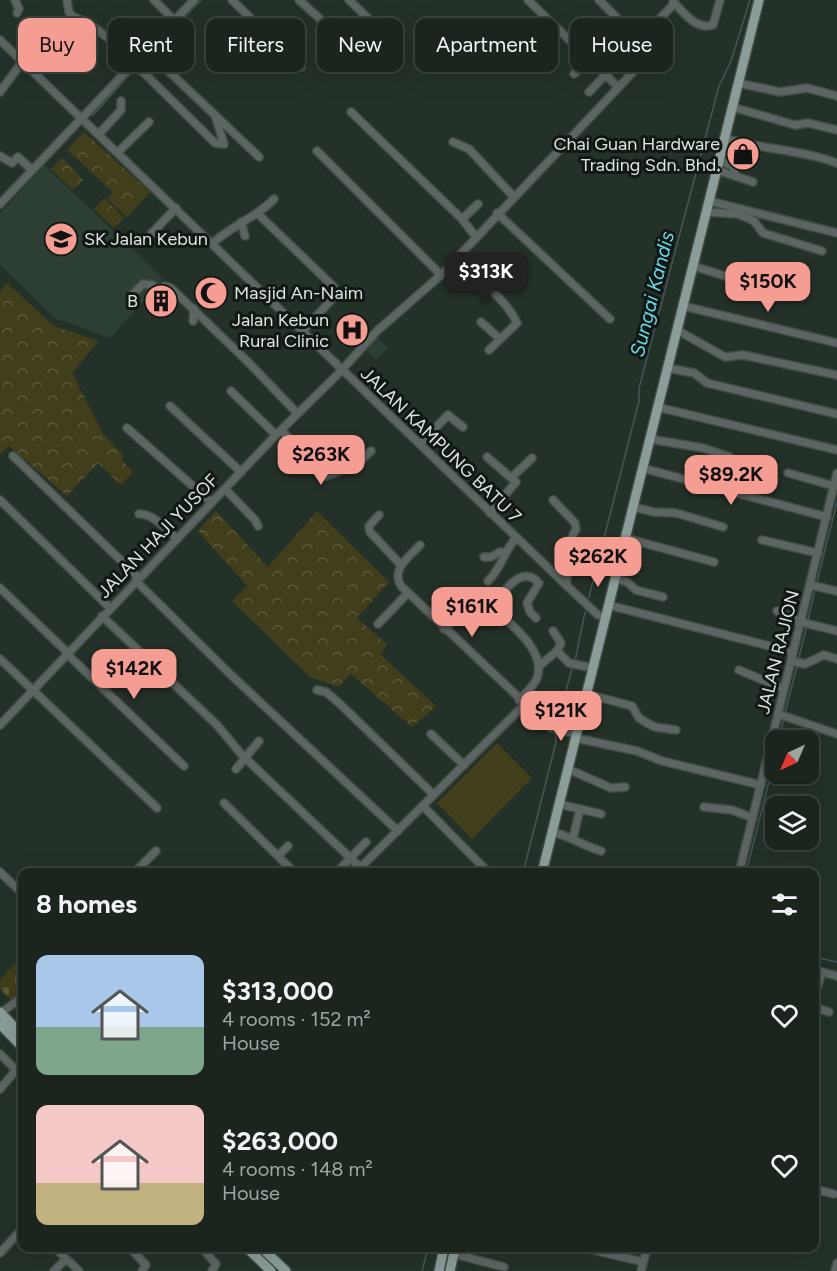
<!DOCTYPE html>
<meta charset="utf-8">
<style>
:root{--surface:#1b251e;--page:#242d27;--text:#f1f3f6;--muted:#a0a5a4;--line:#39423c;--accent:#f59c93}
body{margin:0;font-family:Figtree,sans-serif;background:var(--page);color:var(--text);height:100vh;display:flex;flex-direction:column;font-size:22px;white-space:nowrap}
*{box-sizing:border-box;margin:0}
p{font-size:20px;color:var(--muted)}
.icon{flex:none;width:33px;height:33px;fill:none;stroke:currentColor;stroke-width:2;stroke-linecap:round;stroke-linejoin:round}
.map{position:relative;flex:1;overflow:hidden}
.panel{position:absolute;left:18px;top:868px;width:801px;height:384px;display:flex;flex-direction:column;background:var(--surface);border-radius:12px;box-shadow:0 6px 24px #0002,0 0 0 2px var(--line)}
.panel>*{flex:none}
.top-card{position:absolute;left:18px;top:18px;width:801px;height:54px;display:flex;gap:12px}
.needle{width:39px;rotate:224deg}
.buttons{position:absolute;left:765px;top:730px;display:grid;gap:12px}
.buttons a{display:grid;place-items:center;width:54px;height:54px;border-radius:12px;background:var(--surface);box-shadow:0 6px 24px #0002,0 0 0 2px var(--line);font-size:30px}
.price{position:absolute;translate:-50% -51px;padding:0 14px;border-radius:12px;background:var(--accent);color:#111;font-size:20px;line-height:39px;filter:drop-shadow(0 2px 3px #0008)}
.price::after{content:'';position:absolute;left:50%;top:36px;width:18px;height:14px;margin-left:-9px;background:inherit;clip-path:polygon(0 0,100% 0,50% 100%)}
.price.active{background:#222;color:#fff}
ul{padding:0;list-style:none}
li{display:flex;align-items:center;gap:18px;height:150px;padding:0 18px}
li span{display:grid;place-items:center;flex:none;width:168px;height:120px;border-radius:12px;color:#555}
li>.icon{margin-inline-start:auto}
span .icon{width:72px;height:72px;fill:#fffc;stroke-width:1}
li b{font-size:26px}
h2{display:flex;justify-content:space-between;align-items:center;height:72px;padding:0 18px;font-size:26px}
.chip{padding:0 21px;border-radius:12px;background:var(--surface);box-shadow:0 6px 24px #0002,0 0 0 2px var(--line);font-size:21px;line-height:54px}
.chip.active{background:var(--accent);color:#111}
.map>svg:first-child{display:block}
.built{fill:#2c3f32}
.forest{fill:url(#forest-crowns)}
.cemetery{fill:url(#cemetery-stones)}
.pitch{fill:#413e1b}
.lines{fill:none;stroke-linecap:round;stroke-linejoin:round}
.stream{stroke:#445656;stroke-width:1.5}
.minor-casing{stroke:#424e45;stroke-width:10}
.major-casing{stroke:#424e45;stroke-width:12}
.minor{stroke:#5d6563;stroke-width:7}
.major{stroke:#8b9c99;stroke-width:9}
.labels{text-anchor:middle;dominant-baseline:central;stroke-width:6;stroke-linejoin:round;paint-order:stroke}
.poi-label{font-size:18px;fill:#dde5df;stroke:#111713;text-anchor:end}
.street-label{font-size:18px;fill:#dde5df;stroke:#111713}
.water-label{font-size:20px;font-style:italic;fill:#68d7e7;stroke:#111713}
</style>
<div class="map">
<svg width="837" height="1271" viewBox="0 0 837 1271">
<defs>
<pattern id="forest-crowns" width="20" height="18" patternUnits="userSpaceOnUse" patternTransform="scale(1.5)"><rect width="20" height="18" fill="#413e1b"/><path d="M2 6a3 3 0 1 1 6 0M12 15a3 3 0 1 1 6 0" fill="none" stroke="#5c5a3c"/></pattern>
<pattern id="cemetery-stones" width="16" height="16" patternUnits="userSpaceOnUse" patternTransform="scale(1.5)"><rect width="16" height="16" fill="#413e1b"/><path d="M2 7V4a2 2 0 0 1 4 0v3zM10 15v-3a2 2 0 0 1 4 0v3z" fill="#5c5a3c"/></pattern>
</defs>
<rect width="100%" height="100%" fill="#243128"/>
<g class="built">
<path d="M44 165 164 279 110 338 55 318 0 265V213Z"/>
<path d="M376 336 388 348 376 360 366 350Z"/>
</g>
<g class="forest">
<path d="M84 132 150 192 127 217 107 199 113 192 67 150Z"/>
<path d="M62 158 83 180 73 190 51 169Z"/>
<path d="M104 198 124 218 114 228 94 209Z"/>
<path d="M7 283 54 326 99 341 72 373 103 434 124 456 121 459 133 472 121 485 98 463 67 496 9 446 0 454V292Z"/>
<path d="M216 511 268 567 317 511 389 582 357 618 387 644 381 655 436 706 412 727 351 674 338 687 310 677 232 601 247 586 198 531Z"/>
</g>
<path class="cemetery" d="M22 956V1012L0 989V980Z"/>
<path class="pitch" d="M497 743 532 778 472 839 437 803Z"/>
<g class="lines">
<g class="stream">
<path d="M175 27 201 0"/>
<path d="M151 53 169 34"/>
<path d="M139 66 148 56"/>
<path d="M92 116 133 71"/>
<path d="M817 582 837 502"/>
<path d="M589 597 639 401V388L719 86 731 61 750 0"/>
<path d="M808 620 815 590"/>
<path d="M575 661 585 612"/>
<path d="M798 661 807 625"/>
<path d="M785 713 797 666"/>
<path d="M556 727 573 665"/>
<path d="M779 741 784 718"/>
<path d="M523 873 556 742 555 732"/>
<path d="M746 873 776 754"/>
<path d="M814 957 837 962"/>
<path d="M422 1271 428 1248"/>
</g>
<g class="minor-casing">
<g id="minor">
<path d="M15 0 19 9 17 13"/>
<path d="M67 0 69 12 72 16 90 24 136 60"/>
<path d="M154 0 174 20"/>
<path d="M232 0 301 67"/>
<path d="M299 0 330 28"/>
<path d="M349 0 376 26"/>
<path d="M528 0 618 87"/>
<path d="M599 0 639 40"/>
<path d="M673 2C685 13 695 30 713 25L720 0"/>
<path d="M0 40 566 585 598 615 605 617"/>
<path d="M131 66 143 72 215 143 224 144 215 115 146 50"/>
<path d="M574 74 589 59"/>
<path d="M738 83 780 92 807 88 837 96"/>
<path d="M0 92 22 62 55 32"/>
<path d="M589 92 675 3"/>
<path d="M732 107 795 125 808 123 837 130"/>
<path d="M351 112 462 219 476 237"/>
<path d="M217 117 259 157"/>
<path d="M99 134 121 110V101"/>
<path d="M724 138C763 150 799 149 837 163"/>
<path d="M453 142 469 149 513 196"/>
<path d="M317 151 441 275"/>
<path d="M118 152 149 122"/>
<path d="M0 156 12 163 18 157 32 170"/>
<path d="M716 170 735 176 734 167 719 160"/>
<path d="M735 176 753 182"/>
<path d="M709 201 837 233"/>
<path d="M0 204 194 0"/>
<path d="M706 212 738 214 754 221 763 233 822 251"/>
<path d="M497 213 610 319"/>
<path d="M258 214 334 287 333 298 302 332"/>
<path d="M462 219 478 204"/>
<path d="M241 222 245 236"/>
<path d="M151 234 176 208"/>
<path d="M213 243C232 225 256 218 274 199"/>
<path d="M455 259C476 278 505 297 517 323L489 350"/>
<path d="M693 266 776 292"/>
<path d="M133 294 143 284 153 285 157 290 165 286 171 288 247 361 297 413"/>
<path d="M683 306 837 343"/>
<path d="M193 321 194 309"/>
<path d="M481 322 500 339"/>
<path d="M677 330 725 357 743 355 837 375"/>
<path d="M667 368 694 373 707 383 837 414"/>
<path d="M231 391 276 435"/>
<path d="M170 406 241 472"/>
<path d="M657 407 837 450"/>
<path d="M127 428 211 502"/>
<path d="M281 430 326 476 356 465 371 451"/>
<path d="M650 439 703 448 730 457"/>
<path d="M420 444 448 415 463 427"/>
<path d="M13 456 139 578"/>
<path d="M487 457 516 482 490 513"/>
<path d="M642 468 827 517"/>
<path d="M788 473 834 486"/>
<path d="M512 477 532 458"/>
<path d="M225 489 255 520 258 526"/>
<path d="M0 500 110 608"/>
<path d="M553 500 575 523 576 529 562 556 568 571 566 585"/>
<path d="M633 507 654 512 676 513 723 527"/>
<path d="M139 514C154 514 165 528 176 538"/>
<path d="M379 515 369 526 370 532 401 565"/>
<path d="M625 538 714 562"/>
<path d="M762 540 818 553"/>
<path d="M420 545C408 558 391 569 401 586L551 728 576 734"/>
<path d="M484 557H491L500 552 504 553"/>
<path d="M615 578 627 582 636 590 663 597"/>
<path d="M136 581 230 674 398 831"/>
<path d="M488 581C502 568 503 552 516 538"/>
<path d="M810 585 837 591"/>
<path d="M0 588 67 652"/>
<path d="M608 605 793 652"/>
<path d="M492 607C509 623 547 650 537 678 534 686 525 694 519 700"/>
<path d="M777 611 801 622 837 631"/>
<path d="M102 616 217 725 242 755 361 868"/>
<path d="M378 624 407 594"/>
<path d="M444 629 466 608 489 609C502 596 520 562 539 583L527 603 530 612 536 618"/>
<path d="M553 631 561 643 557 651"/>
<path d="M66 653 184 766"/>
<path d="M0 659 157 808"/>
<path d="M791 661 805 664 824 655 837 659"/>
<path d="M539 666 557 651 569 663 593 668"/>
<path d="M739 670 784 689"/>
<path d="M317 690 326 692 339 703 434 795"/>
<path d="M586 694 632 706 639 718 647 723 655 727 676 730"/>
<path d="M778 714 837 734"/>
<path d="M0 725 276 435 341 371 377 331 441 275 668 35"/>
<path d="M431 734 464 765"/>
<path d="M575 738 637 751 662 761 761 785"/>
<path d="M236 769 259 741"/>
<path d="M568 769 611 788 625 787"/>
<path d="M224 803 295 873"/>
<path d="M559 804 601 814"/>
<path d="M423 806 489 873"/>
<path d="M704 807 732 810 753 818"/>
<path d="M552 832C571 836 583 846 601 851"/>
<path d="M573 838 580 809"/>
<path d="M278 856 288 846"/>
<path d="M0 872 22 893"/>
<path d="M134 873 156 851"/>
<path d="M336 873 366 842"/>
<path d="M355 873 524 705"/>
<path d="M739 873 837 473"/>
<path d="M814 970 837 976"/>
<path d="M814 997 822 972"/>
<path d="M814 1007 829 1012"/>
<path d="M1 1013 22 997"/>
<path d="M0 1054 22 1076"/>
<path d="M0 1089 22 1063"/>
<path d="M814 1189 834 1194"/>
<path d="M55 1248 79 1271"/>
<path d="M130 1248 146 1265 142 1271"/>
<path d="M202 1248 216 1264 212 1271"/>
<path d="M585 1248 643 1262"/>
<path d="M0 1253 22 1229"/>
<path d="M454 1254 504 1267"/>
<path d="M54 1271 66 1259"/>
<path d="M641 1271 647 1248"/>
<path d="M835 1271 837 1263"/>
</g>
</g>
<g class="major-casing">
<g id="major">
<path d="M542 873 759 0"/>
<path d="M0 1012 22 1035"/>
<path d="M0 1024 22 1047"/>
<path d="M247 1248 271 1271"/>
<path d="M262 1248 286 1271"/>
<path d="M439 1271 444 1248"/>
<path d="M450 1271 455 1248"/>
</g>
</g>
<use href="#minor" class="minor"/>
<use href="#major" class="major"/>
</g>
<defs>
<g id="shop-disc" transform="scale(1.725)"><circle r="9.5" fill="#f59c93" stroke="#111713"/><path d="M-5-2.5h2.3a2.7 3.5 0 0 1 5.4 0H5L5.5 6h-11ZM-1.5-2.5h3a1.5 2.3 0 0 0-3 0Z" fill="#111"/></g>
<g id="school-disc" transform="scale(1.725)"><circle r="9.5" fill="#f59c93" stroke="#111713"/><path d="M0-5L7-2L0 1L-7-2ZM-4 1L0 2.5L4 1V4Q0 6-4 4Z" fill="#111"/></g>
<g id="mosque-disc" transform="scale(1.725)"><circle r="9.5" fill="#f59c93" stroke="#111713"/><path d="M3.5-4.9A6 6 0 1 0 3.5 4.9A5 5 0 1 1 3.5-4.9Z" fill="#111"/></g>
<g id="building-disc" transform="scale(1.725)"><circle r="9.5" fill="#f59c93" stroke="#111713"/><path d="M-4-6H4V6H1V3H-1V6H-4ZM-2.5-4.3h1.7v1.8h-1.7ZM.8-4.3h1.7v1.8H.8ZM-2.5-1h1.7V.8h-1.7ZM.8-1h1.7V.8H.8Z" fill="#111"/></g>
<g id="hospital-disc" transform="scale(1.725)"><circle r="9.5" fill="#f59c93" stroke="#111713"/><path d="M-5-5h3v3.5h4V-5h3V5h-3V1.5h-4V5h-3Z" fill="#111"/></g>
</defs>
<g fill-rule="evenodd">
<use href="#shop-disc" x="743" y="154"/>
<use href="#school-disc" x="61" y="239"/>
<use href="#mosque-disc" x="211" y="293"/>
<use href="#building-disc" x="161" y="301"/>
<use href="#hospital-disc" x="352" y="330"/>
</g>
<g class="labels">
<g class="poi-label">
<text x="720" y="144">Chai Guan Hardware<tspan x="720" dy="21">Trading Sdn. Bhd.</tspan></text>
<text x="84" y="239" text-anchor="start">SK Jalan Kebun</text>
<text x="234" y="293" text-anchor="start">Masjid An-Naim</text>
<text x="138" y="301">B</text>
<text x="329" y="320">Jalan Kebun<tspan x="329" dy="21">Rural Clinic</tspan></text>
</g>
<g class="street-label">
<text transform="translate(441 445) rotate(44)">JALAN KAMPUNG BATU 7</text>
<text transform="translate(158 536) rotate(-46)">JALAN HAJI YUSOF</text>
<text transform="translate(778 652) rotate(-76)">JALAN RAJION</text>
</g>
<g class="water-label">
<text transform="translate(652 294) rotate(-76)">Sungai Kandis</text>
</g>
</g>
</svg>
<div class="buttons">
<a><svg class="needle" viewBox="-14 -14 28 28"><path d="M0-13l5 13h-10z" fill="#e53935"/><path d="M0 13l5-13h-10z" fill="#a0a5a4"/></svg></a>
<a><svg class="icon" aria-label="layers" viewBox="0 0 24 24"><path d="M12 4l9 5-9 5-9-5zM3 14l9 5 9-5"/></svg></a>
</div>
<b class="price active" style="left:486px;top:303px">$313K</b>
<b class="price" style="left:768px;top:313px">$150K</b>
<b class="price" style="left:321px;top:486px">$263K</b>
<b class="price" style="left:731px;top:506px">$89.2K</b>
<b class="price" style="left:598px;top:588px">$262K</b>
<b class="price" style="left:472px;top:638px">$161K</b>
<b class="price" style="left:134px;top:700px">$142K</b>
<b class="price" style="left:561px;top:742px">$121K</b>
<div class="top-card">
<a class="chip active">Buy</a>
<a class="chip">Rent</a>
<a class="chip">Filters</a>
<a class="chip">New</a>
<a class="chip">Apartment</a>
<a class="chip">House</a>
</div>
<section class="panel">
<h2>8 homes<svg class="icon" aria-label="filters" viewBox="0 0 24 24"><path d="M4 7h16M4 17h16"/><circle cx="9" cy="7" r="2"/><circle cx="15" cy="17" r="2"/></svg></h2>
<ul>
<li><span style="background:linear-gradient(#a9c7e8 60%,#7fa58c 0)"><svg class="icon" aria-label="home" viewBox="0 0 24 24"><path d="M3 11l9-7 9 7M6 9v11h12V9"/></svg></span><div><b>$313,000</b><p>4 rooms · 152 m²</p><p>House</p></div><svg class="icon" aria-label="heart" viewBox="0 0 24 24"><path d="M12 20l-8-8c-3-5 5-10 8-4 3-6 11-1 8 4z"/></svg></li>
<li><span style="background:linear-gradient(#f6c9c9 65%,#c2b280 0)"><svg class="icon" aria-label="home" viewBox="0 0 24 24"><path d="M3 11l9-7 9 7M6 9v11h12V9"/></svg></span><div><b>$263,000</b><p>4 rooms · 148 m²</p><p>House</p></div><svg class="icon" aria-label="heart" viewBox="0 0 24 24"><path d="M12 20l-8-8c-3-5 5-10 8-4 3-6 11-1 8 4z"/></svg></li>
</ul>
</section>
</div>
